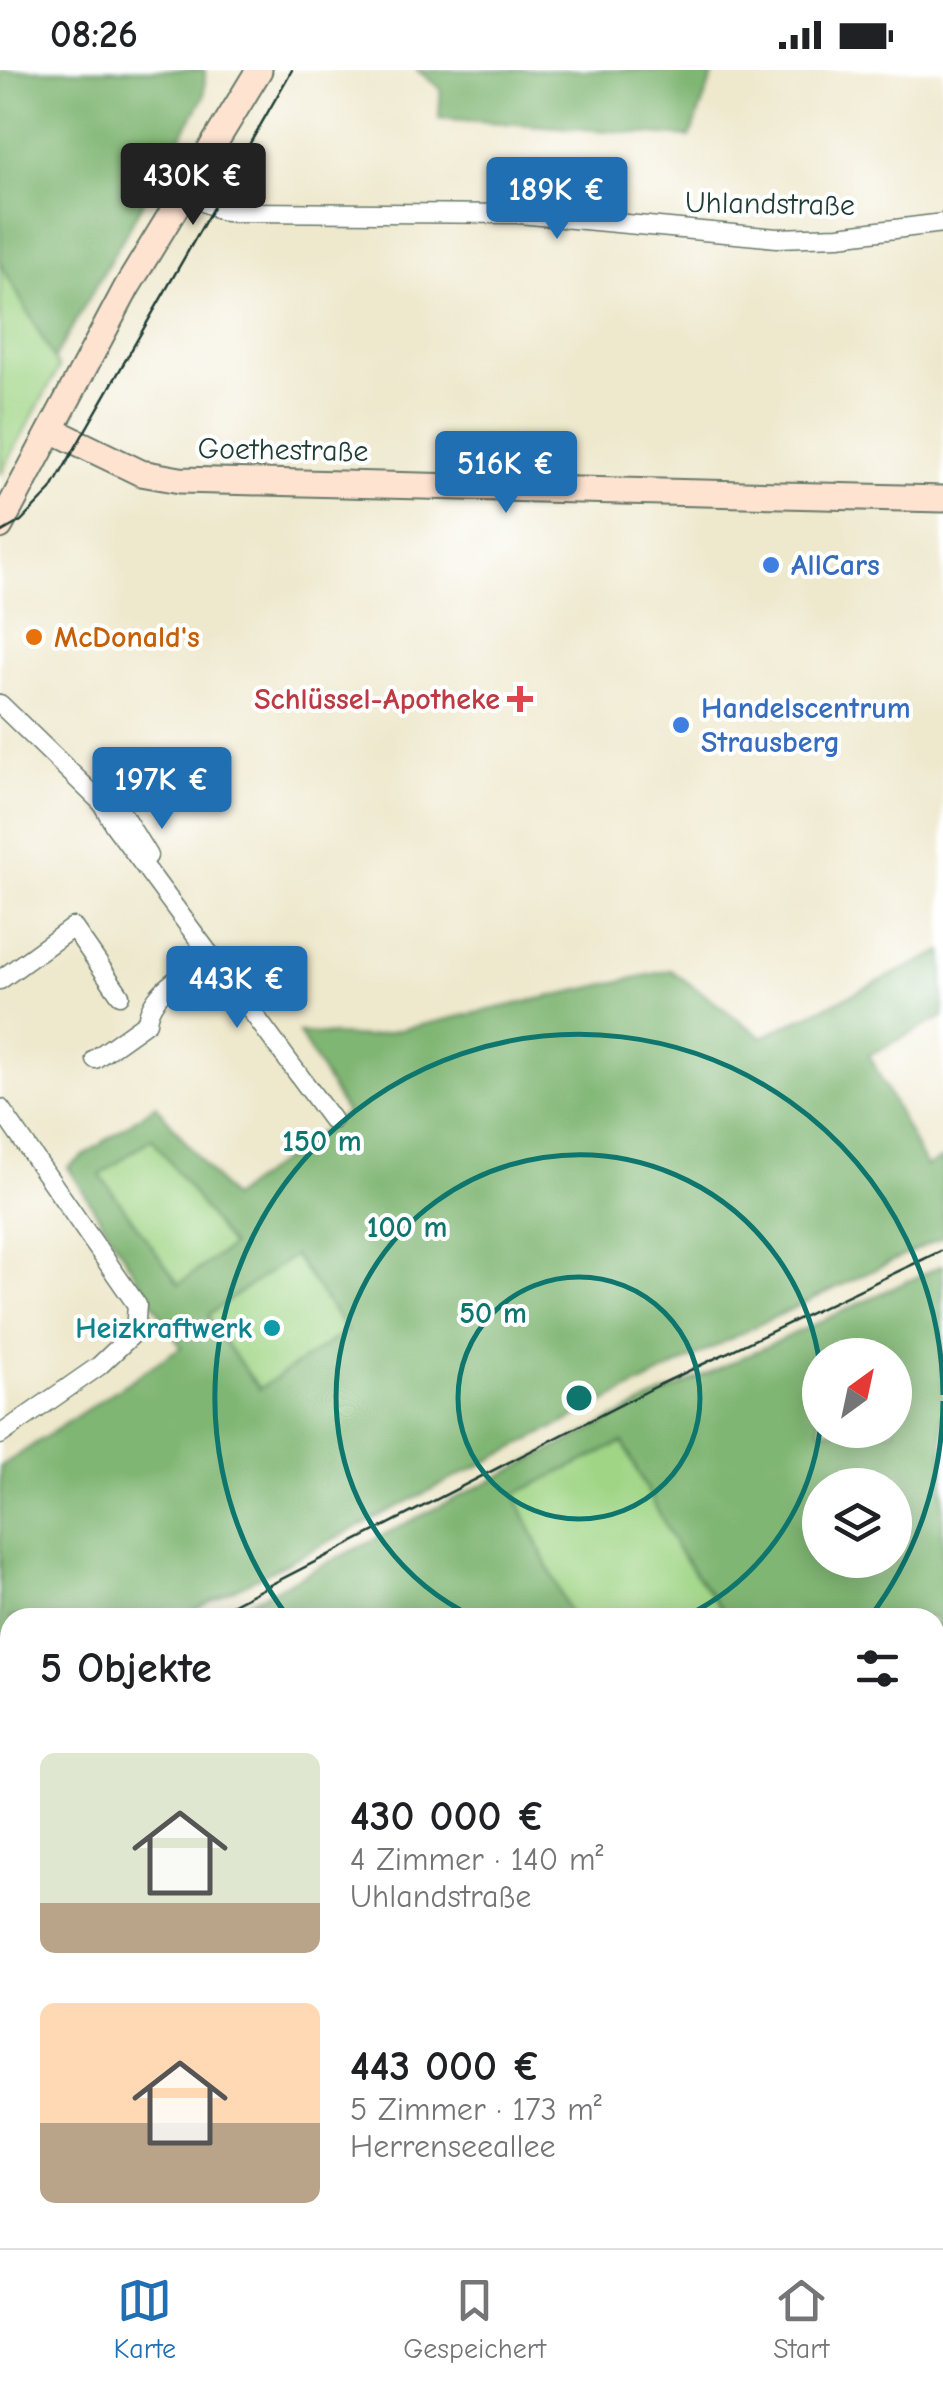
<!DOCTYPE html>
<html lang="de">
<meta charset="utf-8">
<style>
:root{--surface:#fff;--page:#f6f6f6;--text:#202124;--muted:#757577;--line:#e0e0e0;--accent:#1f6fb2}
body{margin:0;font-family:"Comic Neue",sans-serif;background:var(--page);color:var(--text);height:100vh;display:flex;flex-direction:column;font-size:38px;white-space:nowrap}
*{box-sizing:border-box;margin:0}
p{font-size:32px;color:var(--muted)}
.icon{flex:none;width:55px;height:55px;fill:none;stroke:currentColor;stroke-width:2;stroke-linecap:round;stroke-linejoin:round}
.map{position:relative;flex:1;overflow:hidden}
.sheet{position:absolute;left:0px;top:1538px;width:945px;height:642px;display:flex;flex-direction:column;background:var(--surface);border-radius:30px 30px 0 0;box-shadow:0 5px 25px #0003}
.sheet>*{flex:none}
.needle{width:65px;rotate:33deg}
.fabs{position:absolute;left:802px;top:1268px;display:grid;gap:20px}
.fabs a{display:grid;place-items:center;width:110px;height:110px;border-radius:50%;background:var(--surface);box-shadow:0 5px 25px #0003;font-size:50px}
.price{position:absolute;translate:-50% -85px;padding:0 22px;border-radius:10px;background:var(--accent);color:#fff;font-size:32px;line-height:65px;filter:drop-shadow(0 2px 5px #0008)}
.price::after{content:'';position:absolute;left:50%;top:60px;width:30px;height:22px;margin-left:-15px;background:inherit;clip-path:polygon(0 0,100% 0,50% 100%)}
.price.current{background:#222;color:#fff}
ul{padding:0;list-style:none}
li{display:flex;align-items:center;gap:30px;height:250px;padding:0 40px}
li span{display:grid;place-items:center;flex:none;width:280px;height:200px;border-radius:15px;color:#555}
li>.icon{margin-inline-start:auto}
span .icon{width:120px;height:120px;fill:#fffc;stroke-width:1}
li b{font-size:42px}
h2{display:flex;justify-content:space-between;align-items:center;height:120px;padding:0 40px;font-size:42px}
.status{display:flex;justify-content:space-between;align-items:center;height:70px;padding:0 50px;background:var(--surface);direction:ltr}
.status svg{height:28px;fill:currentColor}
.dock{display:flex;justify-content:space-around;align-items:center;height:140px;border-top:2px solid var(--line);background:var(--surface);font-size:28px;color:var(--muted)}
.dock a{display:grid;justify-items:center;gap:5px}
.dock .current{color:var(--accent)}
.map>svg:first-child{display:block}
.green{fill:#a0d586;stroke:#60895d;stroke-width:2.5}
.forest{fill:#80b673;stroke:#507a54;stroke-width:2.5;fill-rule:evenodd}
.water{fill:#56b7d5;stroke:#3a7a84;stroke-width:2.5}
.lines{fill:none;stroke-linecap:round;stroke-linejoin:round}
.street-casing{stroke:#677969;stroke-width:21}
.secondary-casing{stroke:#677969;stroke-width:29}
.street{stroke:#fff;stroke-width:18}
.secondary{stroke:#fee3d1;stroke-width:25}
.tram{stroke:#1f3d34;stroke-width:2.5}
.ring{fill:none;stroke:#0f766e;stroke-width:5}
.shop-dot{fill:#3f7fe0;stroke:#fff;stroke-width:4}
.food-dot{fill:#e8710a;stroke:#fff;stroke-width:4}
.health-dot{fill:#e0444e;stroke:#fff;stroke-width:4}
.culture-dot{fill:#0f9aa8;stroke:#fff;stroke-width:4}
.labels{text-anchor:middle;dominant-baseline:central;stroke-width:8;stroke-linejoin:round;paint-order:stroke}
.street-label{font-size:30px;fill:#1f3d34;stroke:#fff}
.shop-label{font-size:30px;font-weight:bold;fill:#366cbe;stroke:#fff;text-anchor:start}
.food-label{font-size:30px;font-weight:bold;fill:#c56008;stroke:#fff;text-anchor:start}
.health-label{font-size:30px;font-weight:bold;fill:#be3a42;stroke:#fff;text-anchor:end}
.culture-label{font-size:30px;font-weight:bold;fill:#0d838f;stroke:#fff;text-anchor:end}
.centre{fill:#0f766e;stroke:#fff;stroke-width:5}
.ring-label{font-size:30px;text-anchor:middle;font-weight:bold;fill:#0f766e;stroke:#fff;stroke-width:8;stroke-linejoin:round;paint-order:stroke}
</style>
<div class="status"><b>08:26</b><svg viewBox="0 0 49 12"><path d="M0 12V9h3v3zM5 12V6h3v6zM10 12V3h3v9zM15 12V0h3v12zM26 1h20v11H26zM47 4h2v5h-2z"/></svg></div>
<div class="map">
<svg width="943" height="2178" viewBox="0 0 943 2178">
<rect width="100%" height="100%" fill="#fff"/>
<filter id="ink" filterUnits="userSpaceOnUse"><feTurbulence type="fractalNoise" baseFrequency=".01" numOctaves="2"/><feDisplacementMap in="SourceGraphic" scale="20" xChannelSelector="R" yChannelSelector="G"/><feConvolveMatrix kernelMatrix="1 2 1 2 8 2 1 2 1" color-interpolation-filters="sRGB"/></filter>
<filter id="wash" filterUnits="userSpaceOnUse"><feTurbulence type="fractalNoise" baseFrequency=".0048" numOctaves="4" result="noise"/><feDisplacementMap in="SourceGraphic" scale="40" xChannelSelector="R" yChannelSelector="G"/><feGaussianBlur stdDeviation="2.25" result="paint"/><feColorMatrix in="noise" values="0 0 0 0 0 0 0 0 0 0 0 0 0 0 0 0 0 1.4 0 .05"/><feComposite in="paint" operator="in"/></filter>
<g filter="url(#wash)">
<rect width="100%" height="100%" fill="#eee8cc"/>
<g class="green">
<path d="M0 192 59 298 0 405Z"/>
<path d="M152 1067 231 1176 179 1214 100 1105Z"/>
<path d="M294 1185 347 1261 260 1319 209 1252V1244Z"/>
<path d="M623 1372 677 1479 728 1547H571L515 1424Z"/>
<path d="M935 1859 943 1866V2052L935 2038Z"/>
<path d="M0 2111 10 2112V2170H73L65 2178H0Z"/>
<path d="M646 2170H887L886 2178H650Z"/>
</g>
<g class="forest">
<path d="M0 0H205L204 26 54 289 0 192Z"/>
<path d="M417 0H715L690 67 439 48 441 19Z"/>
<path d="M943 881V947L869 985 926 1097 943 1088V1167L764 1252 179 1547 10 1548V1634L0 1639V1397L181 1277 68 1097 156 1035 231 1128 346 1043 299 963 367 967 671 900 762 967ZM152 1068 231 1176 179 1214 100 1105ZM294 1185 347 1261 259 1319 210 1252 209 1244Z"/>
<path d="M943 1195V1866L935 1859V1548L728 1547 677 1479 623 1372 515 1424 571 1547H220L661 1325ZM895 1285V1360H820V1285ZM895 1415V1490H820V1415Z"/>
<path d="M10 1655V2112L0 2111V1660Z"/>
<path d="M935 2038 943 2052V2178H886L887 2170H935Z"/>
</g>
<path class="water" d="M73 2170H646L650 2178H65Z"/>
</g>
<g filter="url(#ink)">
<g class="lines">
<g class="street-casing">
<g id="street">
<path d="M182 122 225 142 519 144 777 168 839 166 943 153"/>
<path d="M0 634 102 733 114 755 332 1050"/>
<path d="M102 733 118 737 148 786"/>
<path d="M0 910 73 857 120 925"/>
<path d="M95 989 147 952C150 921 187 903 211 885"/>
<path d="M0 1038 137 1235 135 1262 99 1296 0 1365"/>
</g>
</g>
<g class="secondary-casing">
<g id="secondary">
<path d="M52 360 141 403 180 410 943 429"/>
<path d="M0 456 127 217 259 0"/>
</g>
</g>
<use href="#street" class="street"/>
<use href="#secondary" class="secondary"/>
<g class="tram">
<path d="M0 463 21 451 51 420 292 0"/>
<path d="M206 1548 659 1315 943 1180"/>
<path d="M0 1653 10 1647"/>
</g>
</g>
</g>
<g class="ring">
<circle cx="579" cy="1328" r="121"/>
<path d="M820 1360A243 243 0 0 1 684 1547M474 1547A243 243 0 1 1 820 1296"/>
<path d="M943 1331A364 364 0 0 1 870 1547M288 1547A364 364 0 1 1 943 1325"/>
</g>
<g class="shop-dot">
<circle cx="771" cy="495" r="10"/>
<circle cx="681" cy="655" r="10"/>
</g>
<circle class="food-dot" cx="34" cy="567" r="10"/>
<path class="health-dot" d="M515 614h10v10h10v10h-10v10h-10v-10h-10v-10h10z"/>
<circle class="culture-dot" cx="272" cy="1258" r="10"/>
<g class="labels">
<g class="street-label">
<text transform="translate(770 134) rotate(1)">Uhlandstraße</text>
<text transform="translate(283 380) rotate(1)">Goethestraße</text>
</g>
<g class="shop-label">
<text x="791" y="495">AllCars</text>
<text x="701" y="638">Handelscentrum<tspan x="701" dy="34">Strausberg</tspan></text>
</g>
<g class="food-label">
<text x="54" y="567">McDonald's</text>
</g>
<g class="health-label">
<text x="500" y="629">Schlüssel-Apotheke</text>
</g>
<g class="culture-label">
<text x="252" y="1258">Heizkraftwerk</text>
</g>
</g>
<circle cx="579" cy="1328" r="15" class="centre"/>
<g class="ring-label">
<text x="322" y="1081">150 m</text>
<text x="407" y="1167">100 m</text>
<text x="493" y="1253">50 m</text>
</g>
</svg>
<div class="fabs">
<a><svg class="needle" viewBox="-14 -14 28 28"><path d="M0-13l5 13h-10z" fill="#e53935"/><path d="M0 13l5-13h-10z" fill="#757577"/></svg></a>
<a><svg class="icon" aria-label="layers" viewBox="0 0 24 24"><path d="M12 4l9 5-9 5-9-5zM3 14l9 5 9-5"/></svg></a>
</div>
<b class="price current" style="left:193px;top:158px">430K €</b>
<b class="price" style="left:557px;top:172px">189K €</b>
<b class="price" style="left:506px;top:446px">516K €</b>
<b class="price" style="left:162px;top:762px">197K €</b>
<b class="price" style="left:237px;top:961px">443K €</b>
<section class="sheet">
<h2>5 Objekte<svg class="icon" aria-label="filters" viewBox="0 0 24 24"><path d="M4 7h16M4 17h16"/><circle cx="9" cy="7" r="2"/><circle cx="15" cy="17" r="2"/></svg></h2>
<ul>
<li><span style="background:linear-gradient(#dfe7d0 75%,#b9a48a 0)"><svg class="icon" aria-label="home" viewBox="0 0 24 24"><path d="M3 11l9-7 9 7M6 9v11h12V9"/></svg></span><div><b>430 000 €</b><p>4 Zimmer · 140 m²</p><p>Uhlandstraße</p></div></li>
<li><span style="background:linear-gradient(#ffd9b3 60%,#b9a48a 0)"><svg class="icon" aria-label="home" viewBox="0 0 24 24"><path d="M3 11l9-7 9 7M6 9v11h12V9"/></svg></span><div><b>443 000 €</b><p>5 Zimmer · 173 m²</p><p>Herrenseeallee</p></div></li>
</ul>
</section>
</div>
<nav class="dock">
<a class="current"><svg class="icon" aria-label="map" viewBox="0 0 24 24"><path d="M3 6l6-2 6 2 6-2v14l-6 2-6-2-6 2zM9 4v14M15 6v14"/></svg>Karte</a>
<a><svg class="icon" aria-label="saved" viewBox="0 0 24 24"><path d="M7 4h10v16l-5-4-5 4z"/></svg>Gespeichert</a>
<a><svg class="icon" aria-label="home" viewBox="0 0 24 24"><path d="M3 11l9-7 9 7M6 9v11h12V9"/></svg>Start</a>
</nav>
